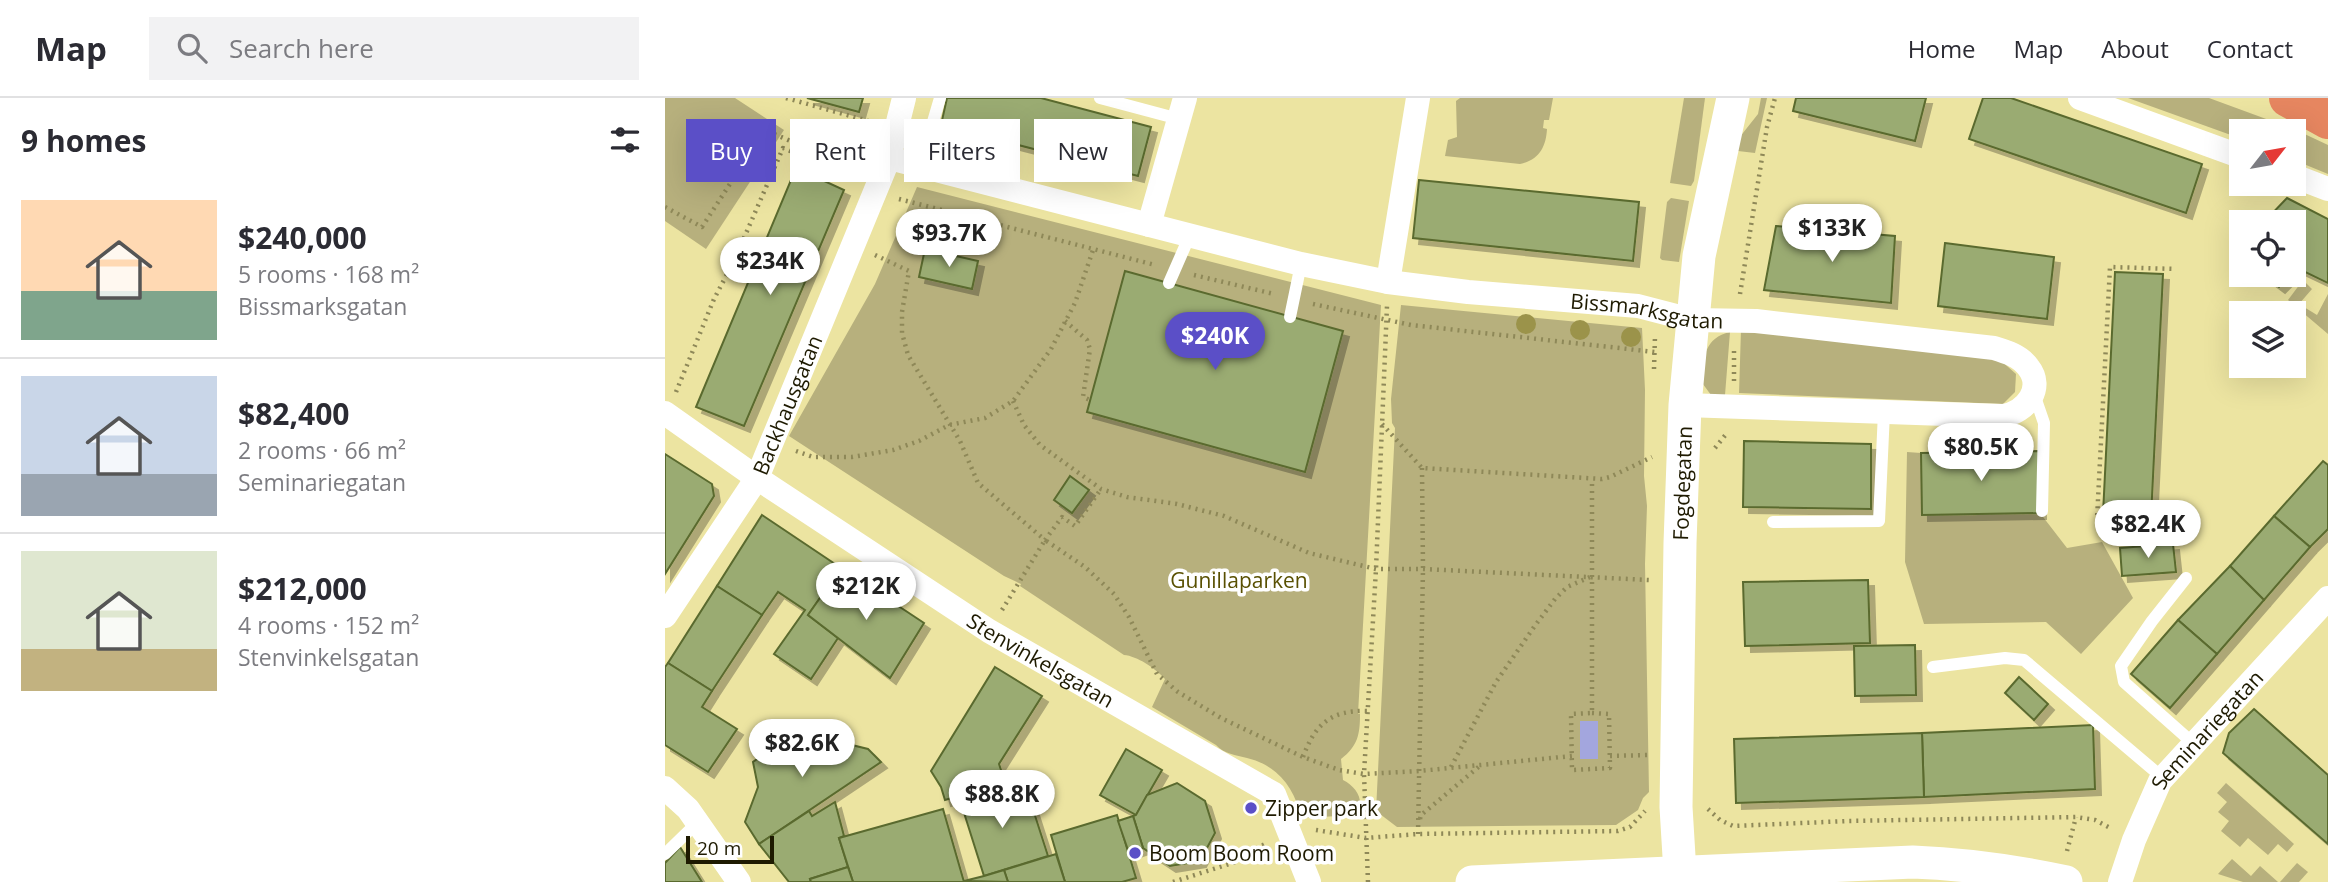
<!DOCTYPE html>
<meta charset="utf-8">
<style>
:root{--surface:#fff;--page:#f2f2f3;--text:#2b2b33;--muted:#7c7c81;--line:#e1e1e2;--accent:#5b4fc7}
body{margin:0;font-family:"Open Sans",sans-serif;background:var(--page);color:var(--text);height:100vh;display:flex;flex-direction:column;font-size:26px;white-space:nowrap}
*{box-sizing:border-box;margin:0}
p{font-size:23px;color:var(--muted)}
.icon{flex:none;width:38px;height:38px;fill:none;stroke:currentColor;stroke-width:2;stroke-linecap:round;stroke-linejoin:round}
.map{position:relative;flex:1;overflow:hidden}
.sheet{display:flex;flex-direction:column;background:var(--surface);width:665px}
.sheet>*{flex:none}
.top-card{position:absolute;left:21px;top:21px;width:665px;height:63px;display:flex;gap:14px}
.needle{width:46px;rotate:59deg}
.controls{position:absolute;left:1564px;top:21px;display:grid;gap:14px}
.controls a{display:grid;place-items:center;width:77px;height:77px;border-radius:0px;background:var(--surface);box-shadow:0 7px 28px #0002;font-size:35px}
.scale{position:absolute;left:21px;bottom:18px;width:88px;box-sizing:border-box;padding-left:7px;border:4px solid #1e1a01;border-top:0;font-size:19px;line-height:24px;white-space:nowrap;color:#1e1a01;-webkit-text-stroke:5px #fff;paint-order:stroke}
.price{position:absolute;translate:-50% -60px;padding:0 16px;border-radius:24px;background:#fff;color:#222;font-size:23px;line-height:46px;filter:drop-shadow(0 2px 4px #0008)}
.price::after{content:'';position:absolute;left:50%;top:42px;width:21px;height:16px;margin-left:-10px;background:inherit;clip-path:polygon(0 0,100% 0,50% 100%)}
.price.on{background:var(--accent);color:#fff}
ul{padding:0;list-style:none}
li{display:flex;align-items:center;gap:21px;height:175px;padding:0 21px}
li+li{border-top:2px solid var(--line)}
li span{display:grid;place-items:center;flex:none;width:196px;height:140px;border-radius:0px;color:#555}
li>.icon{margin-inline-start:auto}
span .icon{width:84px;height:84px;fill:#fffc;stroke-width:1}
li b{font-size:30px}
h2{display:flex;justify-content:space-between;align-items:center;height:84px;padding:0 21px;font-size:30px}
.pill{padding:0 24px;border-radius:0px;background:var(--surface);box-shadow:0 7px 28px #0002;font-size:24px;line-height:63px}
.pill.on{background:var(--accent);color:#fff}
header{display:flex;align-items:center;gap:42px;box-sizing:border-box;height:98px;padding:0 35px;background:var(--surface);border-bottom:2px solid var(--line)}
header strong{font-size:33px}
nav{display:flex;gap:38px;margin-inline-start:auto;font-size:24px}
.search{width:490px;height:63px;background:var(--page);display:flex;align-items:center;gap:18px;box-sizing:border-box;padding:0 24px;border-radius:0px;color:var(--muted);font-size:26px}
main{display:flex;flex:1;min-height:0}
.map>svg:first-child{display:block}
.green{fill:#b7b07d;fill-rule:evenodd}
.water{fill:#a3a6de}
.building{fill:#9aab72;stroke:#5a6a2f;stroke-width:2;filter:url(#shadow)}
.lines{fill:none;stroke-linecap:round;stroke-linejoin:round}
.path{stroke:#8e8858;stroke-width:4.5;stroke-dasharray:2 5;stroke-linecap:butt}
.lane{stroke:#fff;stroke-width:12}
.street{stroke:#fff;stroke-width:24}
.secondary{stroke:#fff;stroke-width:33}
.highway{stroke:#e68660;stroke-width:38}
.tree{fill:#9b934a}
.poi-dot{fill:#5b4fc7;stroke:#fff;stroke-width:2.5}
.labels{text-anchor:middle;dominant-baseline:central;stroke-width:7;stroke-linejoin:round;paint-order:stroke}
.street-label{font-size:21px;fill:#1e1a01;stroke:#fff}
.park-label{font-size:21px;fill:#595002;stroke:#fff}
.poi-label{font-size:21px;fill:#1e1a01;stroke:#fff;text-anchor:start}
</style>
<header>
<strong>Map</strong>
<div class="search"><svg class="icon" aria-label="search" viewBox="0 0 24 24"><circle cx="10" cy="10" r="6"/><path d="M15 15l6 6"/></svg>Search here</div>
<nav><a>Home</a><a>Map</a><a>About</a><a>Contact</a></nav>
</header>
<main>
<section class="sheet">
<h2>9 homes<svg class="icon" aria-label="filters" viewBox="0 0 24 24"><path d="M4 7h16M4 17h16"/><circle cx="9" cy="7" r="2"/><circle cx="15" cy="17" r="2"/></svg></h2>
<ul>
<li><span style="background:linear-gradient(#ffd9b3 65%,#7fa58c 0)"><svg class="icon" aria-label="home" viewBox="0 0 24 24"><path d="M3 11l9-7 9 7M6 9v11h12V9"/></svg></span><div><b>$240,000</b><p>5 rooms · 168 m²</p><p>Bissmarksgatan</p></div></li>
<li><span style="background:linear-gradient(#c9d6e8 70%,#9aa5b1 0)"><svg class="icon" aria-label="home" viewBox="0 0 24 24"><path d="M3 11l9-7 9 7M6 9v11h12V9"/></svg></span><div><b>$82,400</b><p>2 rooms · 66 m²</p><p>Seminariegatan</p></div></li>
<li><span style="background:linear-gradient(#dfe7d0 70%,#c2b280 0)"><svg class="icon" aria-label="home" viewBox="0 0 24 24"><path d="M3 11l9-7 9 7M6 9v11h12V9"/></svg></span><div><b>$212,000</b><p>4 rooms · 152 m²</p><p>Stenvinkelsgatan</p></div></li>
</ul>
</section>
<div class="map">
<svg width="1663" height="784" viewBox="0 0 1663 784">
<defs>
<filter id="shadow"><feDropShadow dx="6" dy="6" stdDeviation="0" flood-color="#0004"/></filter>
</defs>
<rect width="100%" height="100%" fill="#ece4a1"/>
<g class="green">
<path d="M0 0H70L119 32 41 151 0 123Z"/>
<path d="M795 0H888L884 22H879L878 30 882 31C881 49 874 62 855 66L780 58 783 42 792 39 791 3Z"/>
<path d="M1019 0H1040L1029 83 1026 88 1005 85Z"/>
<path d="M1096 0H1102L1090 55 1073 53 1074 40 1093 16Z"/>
<path d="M1463 0H1544L1631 32 1663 47V76L1629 62V33H1577V41Z"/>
<path d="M252 89 716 207 693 616H695C695 636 693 648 676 661L678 682C692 689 700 703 692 717L636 720C630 690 612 667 582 660 571 657 559 656 551 647L487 609 500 581C490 570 472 558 459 557L355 488 356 486 339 478 124 338 210 186ZM460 174 640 373 422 314ZM414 385 423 392 406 415 398 409Z"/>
<path d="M1006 100 1024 103 1014 164 997 162 995 160 1002 104Z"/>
<path d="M1638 182 1647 191 1634 206 1652 217 1663 196V236L1623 202Z"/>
<path d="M736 207 977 230 980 292 979 378 982 408 980 466 984 694 978 700 973 712 951 727 732 729 711 713 730 330 727 325 726 301Z"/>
<path d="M1076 231 1333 260 1351 276 1350 294 1338 306 1074 295Z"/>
<path d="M1065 234 1060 297H1046L1035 282C1038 261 1040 239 1065 234Z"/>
<path d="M1242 354 1256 355 1258 417 1375 415 1402 450 1437 444 1468 500 1416 556 1381 524 1259 526 1240 464Z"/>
<path d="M1561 685 1629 746 1622 754 1613 746 1603 757 1583 740 1575 749 1556 733 1564 723 1553 714 1562 704 1552 695Z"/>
<path d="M1567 761 1586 778 1595 768 1613 784H1578L1553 776Z"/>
<path d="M1632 765 1643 774 1634 784H1615Z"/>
</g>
<rect class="water" x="915" y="623" width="18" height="38"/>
<g class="building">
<path d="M142 0H198L194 14Z"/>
<path d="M282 0H376L486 29 473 78 276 27Z"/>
<path d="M1131 0H1261L1250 43 1128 13Z"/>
<path d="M1318 0H1346L1537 66 1521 115 1304 41Z"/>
<path d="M131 70 179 92 79 328 31 309Z"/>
<path d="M754 82 974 104 968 163 748 140Z"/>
<path d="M1622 100 1663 121V185L1632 170 1629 173V124H1599Z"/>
<path d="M1111 128 1230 138 1226 205 1099 192Z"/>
<path d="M1280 145 1389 159 1382 221 1273 208Z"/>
<path d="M260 151 313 163 307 191 254 179Z"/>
<path d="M460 173 678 233 640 374 422 314Z"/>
<path d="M1450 174 1498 176 1486 419 1438 416Z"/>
<path d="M1598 177H1626L1614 189Z"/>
<path d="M1079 343 1206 346V411L1078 409Z"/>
<path d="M1374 353 1375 415 1257 417 1256 355Z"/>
<path d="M0 356 47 386 49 398 0 476Z"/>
<path d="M1658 363 1663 367V431L1645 449 1609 418Z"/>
<path d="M405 378 424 392 407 415 389 402Z"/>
<path d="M97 417 176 470 143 517 173 540 146 581 109 556 140 512 113 494 97 517 52 488Z"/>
<path d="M1609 418 1645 449 1599 502 1565 468Z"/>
<path d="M1508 446 1511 474 1457 478 1455 450Z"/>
<path d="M1565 468 1599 502 1552 556 1513 522Z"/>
<path d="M176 470 259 525 225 580 143 517Z"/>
<path d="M1203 482 1205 545 1080 548 1078 484Z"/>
<path d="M52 488 97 517 47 593 3 565Z"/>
<path d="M1513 522 1552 556 1505 610 1466 576Z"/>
<path d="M1250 547 1251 597 1190 598 1189 548Z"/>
<path d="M3 565 47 593 37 609 72 631 43 674 0 647V569Z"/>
<path d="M330 569 377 598 334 666 340 684 280 702 276 689 266 673Z"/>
<path d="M1354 579 1383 606 1369 622 1340 595Z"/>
<path d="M1589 611 1663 677V746L1558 655 1564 635Z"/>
<path d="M139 627 150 638 203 651 216 664 94 746 80 724 93 689 88 664Z"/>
<path d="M1428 627 1430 691 1259 699 1257 635Z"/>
<path d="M1257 635 1259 699 1071 705 1069 641Z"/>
<path d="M461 651 497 672 471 717 435 697Z"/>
<path d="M340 684 347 708 365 702 383 758 319 778 294 699Z"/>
<path d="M512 685 540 703 550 735 535 763 505 768 478 750 468 718 471 717 482 697Z"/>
<path d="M170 704 179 738 174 740 183 769 145 781 146 784H124L94 746 144 713 147 718Z"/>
<path d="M278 711 299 784H188L174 740Z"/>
<path d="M452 717 471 780 457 784H400L386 737Z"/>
<path d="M468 718 478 750 464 755 453 723Z"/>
<path d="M15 749 37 784H0V765Z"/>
<path d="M391 756 400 784H343L339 772Z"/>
<path d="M183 769 188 784H146L145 781Z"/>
<path d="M339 772 343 784 299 783 319 778Z"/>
</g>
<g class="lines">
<g class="path">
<path d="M121 0 207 24"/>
<path d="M234 101 490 167"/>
<path d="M0 109 37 129 100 32 192 72"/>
<path d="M210 157 244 173 237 214V235L243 257 295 343 313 385 380 442 397 419 410 428 436 391"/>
<path d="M529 177 609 196"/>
<path d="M1075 196 1102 29 1110 0"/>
<path d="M648 206 746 227 990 254"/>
<path d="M400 223 422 242 425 251 418 299 425 302"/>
<path d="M989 271 990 238"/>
<path d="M1069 283V249"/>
<path d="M11 294 49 201 69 163 118 50 187 79"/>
<path d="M348 303 359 327 375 347 436 391 462 399 512 406 559 418 644 455 711 471H758L984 482"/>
<path d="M717 326 757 370 937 381 945 379 987 359"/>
<path d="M1050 350 1062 335"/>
<path d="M131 353 148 359H187L228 352 254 343 284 327 320 320 348 303 386 251 410 205 428 152"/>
<path d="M1494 407 1493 426 1432 421 1445 169 1511 171"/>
<path d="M337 512 380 442 420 469 449 496 464 519 492 576 513 594 556 620 638 659 674 672 699 676 754 673 907 658"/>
<path d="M927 615 944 616 945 670 907 672 906 616 927 615V381"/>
<path d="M945 658 982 657"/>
<path d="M638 659C650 626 666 612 702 613"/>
<path d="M786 669 831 584 869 529 890 501 902 489 925 479"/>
<path d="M1043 711 1055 722 1068 728 1183 723 1411 719 1430 722 1447 731"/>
<path d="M755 721 756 717 816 667"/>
<path d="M651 732 701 740 753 736 953 733 965 729 980 713"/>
<path d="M753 736 758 471 757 370"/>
<path d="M1402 753 1411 719"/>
<path d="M508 784 583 760 592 750 602 745"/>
<path d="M703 784 699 676 711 471 722 208"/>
</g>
<g class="lane">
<path d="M435 0 514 21"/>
<path d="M255 68 275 0"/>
<path d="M504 185 525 137"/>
<path d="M625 219 636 166"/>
<path d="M1369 296 1379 325 1377 413"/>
<path d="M1108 424 1214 423 1219 314"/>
<path d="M1521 480 1487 523 1456 568 1459 584 1529 646"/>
<path d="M1268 569 1340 560 1359 562 1498 680"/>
<path d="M0 756 33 724"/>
</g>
<g class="street">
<path d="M1415 0 1577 59"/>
<path id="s1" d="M224 60 636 166 723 184 803 194 973 208 1027 222 1091 223 1329 250C1342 254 1355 258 1363 269 1380 290 1361 314 1338 318L1020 307"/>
<path d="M1629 78 1663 91"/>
<path d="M484 127 520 0"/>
<path d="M723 184 753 0"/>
<path id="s2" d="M0 315 92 380 324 533 609 696 644 784"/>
<path id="s3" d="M0 518 92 380 224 60 239 0"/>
<path d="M0 690 23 711 74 784"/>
<path id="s4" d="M1455 784 1469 742 1495 683 1663 500"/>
</g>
<g class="secondary">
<path id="s5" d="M1015 775 1011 709 1015 445 1020 307 1034 158 1068 0"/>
<path d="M807 784 1248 764C1300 766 1350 773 1401 784"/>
</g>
<path class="highway" d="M1623 0 1663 22"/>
</g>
<g class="tree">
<circle cx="861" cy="226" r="10"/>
<circle cx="915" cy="232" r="10"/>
<circle cx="966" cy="239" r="10"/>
</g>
<g class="poi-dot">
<circle cx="586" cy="710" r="7"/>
<circle cx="470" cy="755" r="7"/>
</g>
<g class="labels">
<g class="street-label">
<text stroke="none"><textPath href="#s1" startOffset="775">Bissmarksgatan</textPath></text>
<text stroke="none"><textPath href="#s3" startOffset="245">Backhausgatan</textPath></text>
<text stroke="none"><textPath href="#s5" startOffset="390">Fogdegatan</textPath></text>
<text stroke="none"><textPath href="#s2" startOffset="450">Stenvinkelsgatan</textPath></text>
<text stroke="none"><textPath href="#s4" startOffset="178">Seminariegatan</textPath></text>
</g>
<g class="park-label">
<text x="574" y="482">Gunillaparken</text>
</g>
<g class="poi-label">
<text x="600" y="710">Zipper park</text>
<text x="484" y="755">Boom Boom Room</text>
</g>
</g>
</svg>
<div class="controls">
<a><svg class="needle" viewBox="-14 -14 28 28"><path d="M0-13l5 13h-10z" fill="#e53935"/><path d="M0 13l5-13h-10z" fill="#7c7c81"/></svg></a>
<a><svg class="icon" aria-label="locate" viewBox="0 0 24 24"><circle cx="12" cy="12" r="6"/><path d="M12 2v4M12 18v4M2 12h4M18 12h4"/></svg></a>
<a><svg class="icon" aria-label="layers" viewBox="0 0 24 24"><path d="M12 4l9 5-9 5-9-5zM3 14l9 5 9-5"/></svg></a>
</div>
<div class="scale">20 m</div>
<b class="price" style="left:1167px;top:166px">$133K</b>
<b class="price" style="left:284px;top:171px">$93.7K</b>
<b class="price" style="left:105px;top:199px">$234K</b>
<b class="price on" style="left:550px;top:274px">$240K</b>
<b class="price" style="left:1316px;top:385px">$80.5K</b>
<b class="price" style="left:1483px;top:462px">$82.4K</b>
<b class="price" style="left:201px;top:524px">$212K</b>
<b class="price" style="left:137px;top:681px">$82.6K</b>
<b class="price" style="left:337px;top:732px">$88.8K</b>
<div class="top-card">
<a class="pill on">Buy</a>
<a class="pill">Rent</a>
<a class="pill">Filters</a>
<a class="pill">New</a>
</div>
</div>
</main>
